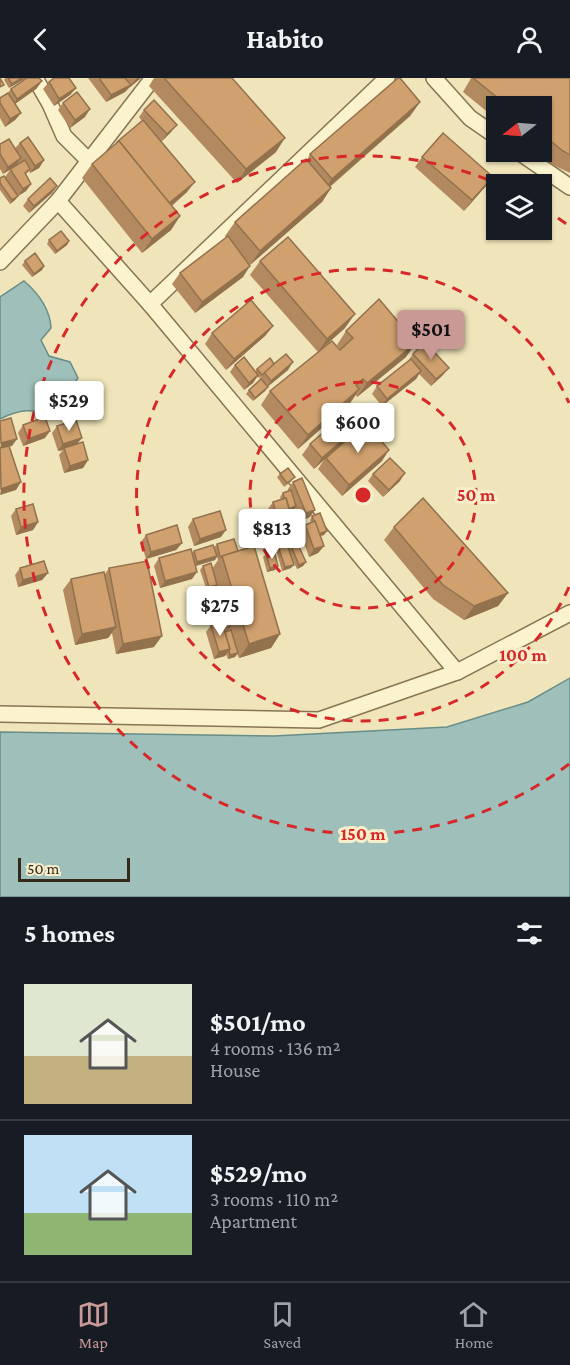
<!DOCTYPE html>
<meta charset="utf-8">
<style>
:root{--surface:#171b24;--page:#242831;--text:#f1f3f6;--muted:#9ea1a6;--line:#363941;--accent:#c99996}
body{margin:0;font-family:"Crimson Pro",serif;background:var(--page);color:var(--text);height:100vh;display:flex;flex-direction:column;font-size:22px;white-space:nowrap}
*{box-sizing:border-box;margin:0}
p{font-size:20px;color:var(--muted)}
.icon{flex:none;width:33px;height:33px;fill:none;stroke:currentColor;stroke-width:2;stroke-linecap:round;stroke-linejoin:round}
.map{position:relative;height:819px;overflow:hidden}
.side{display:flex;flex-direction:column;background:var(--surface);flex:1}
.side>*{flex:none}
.needle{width:39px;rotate:253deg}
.buttons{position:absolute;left:486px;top:18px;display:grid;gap:12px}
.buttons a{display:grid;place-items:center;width:66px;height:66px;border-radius:0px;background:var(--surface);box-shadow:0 2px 4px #0004;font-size:30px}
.scale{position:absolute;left:18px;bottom:15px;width:112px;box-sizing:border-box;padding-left:6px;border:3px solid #352a1a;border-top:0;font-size:16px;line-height:21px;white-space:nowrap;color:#352a1a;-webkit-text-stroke:4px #f7eeca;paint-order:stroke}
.price{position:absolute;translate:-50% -51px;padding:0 14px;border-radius:6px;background:#fff;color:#222;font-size:20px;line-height:39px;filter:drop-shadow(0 2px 3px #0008)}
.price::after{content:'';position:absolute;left:50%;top:36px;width:18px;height:14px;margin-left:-9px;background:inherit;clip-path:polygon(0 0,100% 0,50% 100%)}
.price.active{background:var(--accent);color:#111}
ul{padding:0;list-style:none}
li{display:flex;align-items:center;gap:18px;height:150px;padding:0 24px}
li+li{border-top:2px solid var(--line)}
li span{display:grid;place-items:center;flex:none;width:168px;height:120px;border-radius:0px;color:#555}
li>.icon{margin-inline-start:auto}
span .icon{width:72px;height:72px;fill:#fffc;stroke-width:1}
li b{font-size:26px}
h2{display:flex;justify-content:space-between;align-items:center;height:72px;padding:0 24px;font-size:26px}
header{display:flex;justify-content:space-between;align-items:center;height:78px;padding:0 24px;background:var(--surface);font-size:27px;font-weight:700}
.tab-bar{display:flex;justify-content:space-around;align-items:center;height:84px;border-top:2px solid var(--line);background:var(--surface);font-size:16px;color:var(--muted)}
.tab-bar a{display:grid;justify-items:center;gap:3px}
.tab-bar .active{color:var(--accent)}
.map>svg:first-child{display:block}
.water{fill:#9fc0ba;stroke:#678d88;stroke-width:1.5}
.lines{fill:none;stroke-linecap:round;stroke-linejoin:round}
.street-casing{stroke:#877454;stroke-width:18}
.street{stroke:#fbf2ce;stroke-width:15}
.wall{fill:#b38a5f}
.shaded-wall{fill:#92714d}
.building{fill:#d0a16e;stroke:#92714d;stroke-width:1.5}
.ring{fill:none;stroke:#d62828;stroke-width:3;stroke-dasharray:10 8}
.centre{fill:#d62828;stroke:#f7eeca;stroke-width:3}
.ring-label{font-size:18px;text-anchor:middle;font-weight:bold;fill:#d62828;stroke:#f7eeca;stroke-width:6;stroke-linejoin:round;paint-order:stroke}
</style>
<header><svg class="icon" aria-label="back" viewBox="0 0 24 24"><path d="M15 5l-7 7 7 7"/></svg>Habito<svg class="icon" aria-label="person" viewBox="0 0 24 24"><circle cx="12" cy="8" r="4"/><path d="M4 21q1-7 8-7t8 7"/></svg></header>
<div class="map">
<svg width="570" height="819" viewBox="0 0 570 819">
<rect width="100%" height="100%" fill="#f0e5ba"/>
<g class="water">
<path d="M24 203C38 215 50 231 51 250L41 262 49 278 70 284 78 300 70 311 63 335 54 338C34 330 19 331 0 341V219Z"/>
<path d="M570 600V819H0V654L274 658 447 649 528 624Z"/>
</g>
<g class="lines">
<g class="street-casing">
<g id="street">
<path d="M35 0 50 26 64 58 89 83"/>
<path d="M434 0 470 40 496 58"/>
<path d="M519 74 570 109"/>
<path d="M58 123 150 226 457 594"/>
<path d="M0 184 58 123 153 0"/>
<path d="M150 226 387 0"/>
<path d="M0 636 319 642 457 594 570 535"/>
</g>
</g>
<use href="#street" class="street"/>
</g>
<g class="wall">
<path d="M5 0H26L9 10 4 2Z"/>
<path d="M88 0H141L129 10 125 14 106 24Z"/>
<path d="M154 0H232L276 74 237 105 149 8Z"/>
<path d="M471 0H570V95L553 87 536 74H542V28H496V41L463 14Z"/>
<path d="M42 3 36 11 15 26 21 35 15 42 5 49 0 40V20L7 16 11 11Z"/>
<path d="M49 4 76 10 70 17 54 28 43 11Z"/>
<path d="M420 24 410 38 330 109 331 110 322 124 250 187 246 182 243 199 195 235 172 206 180 195 226 160 225 158 235 144 307 82 310 76Z"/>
<path d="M63 25 85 39 70 50 58 32Z"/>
<path d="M144 32 171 54 161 64 187 114 172 128 180 138 171 152 142 175 82 100 92 86 142 43 139 39Z"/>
<path d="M20 65 44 82 39 90 30 95 29 93 26 96 31 106 26 113 18 118 15 122 10 126 0 112V100L10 107 5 99 10 92 3 96 0 91V66L15 70Z"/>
<path d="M422 79 493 99 485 109 464 133 415 89Z"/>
<path d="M57 108 52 115 29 135 23 128 28 121Z"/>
<path d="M49 162 69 163 67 167 55 176 47 166Z"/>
<path d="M25 183 44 188 42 192 32 199 22 187Z"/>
<path d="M260 183 345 250 318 274 250 197Z"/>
<path d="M273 248 265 258 226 292 205 266 212 255Z"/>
<path d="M346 253 406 279 357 319 356 317 350 325 298 371 261 327 270 313 340 272V271L337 267Z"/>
<path d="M413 276 443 297 431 308 419 296 416 301 382 328 372 316 377 308 408 283Z"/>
<path d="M274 286 288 292 267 309 265 313 253 323 246 316 249 312 260 302H259L261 298 259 300 257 299 253 305 244 312 230 294 235 287 255 293 257 291Z"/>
<path d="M364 343 359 351 382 383 342 418 318 391 324 382 314 391 302 377 310 366Z"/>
<path d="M23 347 45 360 23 368 18 355Z"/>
<path d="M57 348 77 366 88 382 83 390 64 395 59 377 63 372 58 373 52 355Z"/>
<path d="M280 396 292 403 284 409 277 399Z"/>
<path d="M373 396 400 403 383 419 368 403Z"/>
<path d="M293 404 310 439 301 443 295 430 294 432 290 433 288 452 275 456 268 431 273 424 281 422 280 419 283 415 288 413V411Z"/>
<path d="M16 431 38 444 33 452 16 457 11 438Z"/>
<path d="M312 438 324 457 320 458 324 468 318 475 309 479 300 454 305 447 311 445 310 442Z"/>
<path d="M193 441 221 459 194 468 188 449Z"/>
<path d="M394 449 508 515 498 528 464 542 433 521 384 462Z"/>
<path d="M146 457 182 465 176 472 146 481 141 464Z"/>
<path d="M288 461 306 484 303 488 297 491 290 476 291 490 282 493 276 472 278 468 285 466V465Z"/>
<path d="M217 466 238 473 280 556 271 570 239 580 237 576 235 579 228 581 226 576 225 578 214 581 206 554 211 547 218 545 216 538 206 542 198 518 203 511 206 510 200 492 203 488 212 491 218 482 217 479 215 482 196 488 192 501 160 510 154 488 159 480 192 475 194 473 214 469Z"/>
<path d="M266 476 275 492 267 494 263 479Z"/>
<path d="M20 490 48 495 42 502 18 509 15 497Z"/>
<path d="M109 490 154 569 116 576 112 555 108 560 75 567 63 512 71 501 105 496Z"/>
</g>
<g class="shaded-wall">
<path d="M22 0H26L9 10 12 6Z"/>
<path d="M137 0H141L129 10 134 3Z"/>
<path d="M42 3 36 11 12 28 17 21Z"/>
<path d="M131 7 125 14 106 24 111 17Z"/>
<path d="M76 10 70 17 54 28 59 21Z"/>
<path d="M420 24 410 38 322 115 332 101Z"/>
<path d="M90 31 85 39 70 50 75 42Z"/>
<path d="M21 35 15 42 5 49 10 41Z"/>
<path d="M177 47 171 54 161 64 167 56Z"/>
<path d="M285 60 276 74 237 105 246 91Z"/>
<path d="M21 80 16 87 3 96 8 89Z"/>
<path d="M44 82 39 90 30 95 35 88Z"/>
<path d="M493 99 485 109 464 133 472 122Z"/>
<path d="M195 104 187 114 161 136 169 126Z"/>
<path d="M31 106 26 113 18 118 15 122 10 126 12 122 18 118 23 111Z"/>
<path d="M57 108 52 115 29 135 34 128Z"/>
<path d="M331 110 322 124 250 187 260 173Z"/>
<path d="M180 138 171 152 142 175 152 161Z"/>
<path d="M69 163 67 167 55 176 57 173Z"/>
<path d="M44 188 42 192 32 199 34 196Z"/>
<path d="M250 188 243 199 195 235 202 224Z"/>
<path d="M355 236 345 250 318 274 327 261Z"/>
<path d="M273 248 265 258 226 292 234 281Z"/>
<path d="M416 265 406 279 357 319 367 305Z"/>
<path d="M293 284 288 292 266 310 271 303Z"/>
<path d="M449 290 443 297 431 308 436 301Z"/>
<path d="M421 293 416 301 382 328 387 321Z"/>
<path d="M258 297 253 305 244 312 249 305Z"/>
<path d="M268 309 265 313 253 323 255 320Z"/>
<path d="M359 311 350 325 298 371 308 357Z"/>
<path d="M364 343 357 354 326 380 314 391 322 380Z"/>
<path d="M50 353 45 360 23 368 28 361Z"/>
<path d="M82 360 76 367 64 370 63 372 58 373 63 366Z"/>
<path d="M17 361 12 368 0 371 1 365Z"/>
<path d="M389 372 382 383 342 418 349 407Z"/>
<path d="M88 382 83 390 64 395 70 388Z"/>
<path d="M405 395 400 403 383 419 389 412Z"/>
<path d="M21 404 16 412 0 417 1 411Z"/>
<path d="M296 428 294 432 285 435 288 431Z"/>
<path d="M315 432 310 439 301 443 306 435Z"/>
<path d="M38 444 33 452 16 457 21 449Z"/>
<path d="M293 445 288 452 275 456 280 449Z"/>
<path d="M226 452 221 459 194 468 200 461Z"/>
<path d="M327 453 324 457 316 459 319 456Z"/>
<path d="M182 465 176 472 146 481 151 474Z"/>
<path d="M324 468 318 475 309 479 314 471Z"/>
<path d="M217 478 215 482 195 488 197 484Z"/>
<path d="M306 484 303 488 297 491 299 487Z"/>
<path d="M294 487 291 490 282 493 285 489Z"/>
<path d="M278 488 275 492 267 494 270 490Z"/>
<path d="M197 494 192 501 160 510 165 503Z"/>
<path d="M48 495 42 502 18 509 23 502Z"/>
<path d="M508 515 498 528 464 542 474 528Z"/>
<path d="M221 531 216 538 206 542 211 534Z"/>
<path d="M116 549 108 560 75 567 82 556Z"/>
<path d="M280 556 271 570 239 580 249 566Z"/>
<path d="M162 558 154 569 116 576 123 566Z"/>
<path d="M230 571 225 578 214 581 219 574Z"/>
<path d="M238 575 235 579 228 581 230 577Z"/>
</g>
<g class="building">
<path d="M0 0 4 7 0 9Z"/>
<path d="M8 0H22L12 6Z"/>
<path d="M27 0H39L42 3 17 21 11 11Z"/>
<path d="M54 0H69L76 10 59 21 49 4Z"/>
<path d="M99 0H125L131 7 111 17Z"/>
<path d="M164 0H232L285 60 246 91Z"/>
<path d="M398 0H400L420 24 332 101 310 76Z"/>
<path d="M473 0H570V77L563 73 542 56V28H508Z"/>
<path d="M77 14 90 31 75 42 63 25Z"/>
<path d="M8 15 21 35 10 41 0 25V20Z"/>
<path d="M154 22 177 47 167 56 144 32Z"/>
<path d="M143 42 195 104 169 125 119 63 118 65 117 64Z"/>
<path d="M443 55 493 99 472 122 422 79Z"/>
<path d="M28 59 44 82 35 88 20 65Z"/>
<path d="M9 61 21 80 8 89 0 76V66Z"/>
<path d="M119 63 180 138 152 161 92 86Z"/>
<path d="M306 81 331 110 260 173 235 144Z"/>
<path d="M25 82 30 91 25 95 31 106 23 111 10 91Z"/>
<path d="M4 98 18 118 12 122 0 105V100Z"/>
<path d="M50 100 57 108 34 128 28 121Z"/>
<path d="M61 153 69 163 57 173 49 162Z"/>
<path d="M228 158 250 188 202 224 180 195Z"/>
<path d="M288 159 355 236 327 261 260 183Z"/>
<path d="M35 175 44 188 34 196 25 183Z"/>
<path d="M379 221 416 265 367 305 363 301 356 307 359 311 308 357 270 313 332 263 340 272 353 260 346 253Z"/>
<path d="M251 222 273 248 234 281 212 255Z"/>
<path d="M425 264 449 290 436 301 413 276Z"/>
<path d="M286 276 293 284 271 303 264 294Z"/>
<path d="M244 279 258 297 249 305 235 287Z"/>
<path d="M270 280 274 286 262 297 257 291Z"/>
<path d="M411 281 421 293 387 321 377 308Z"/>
<path d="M261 301 268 309 255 320 249 312Z"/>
<path d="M352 329 364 343 322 380 310 366Z"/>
<path d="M45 339 50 353 28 361 23 347Z"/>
<path d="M11 340 17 361 1 365 0 343Z"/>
<path d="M76 342 82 360 63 366 57 348Z"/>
<path d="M366 345 389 372 349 407 326 380Z"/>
<path d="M83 364 88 382 70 388 64 370Z"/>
<path d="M9 368 21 404 1 411 0 370Z"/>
<path d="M390 380 405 395 389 412 373 396Z"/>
<path d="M288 390 295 399 287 405 280 396Z"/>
<path d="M302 400 315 432 306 435 293 404Z"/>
<path d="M291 412 296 428 289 431 286 420H284L283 415Z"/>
<path d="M286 420 293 445 280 449 273 424Z"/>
<path d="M423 420 508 515 474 528 443 507 394 449Z"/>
<path d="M33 426 38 444 21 449 16 431Z"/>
<path d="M220 433 226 452 200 461 193 441Z"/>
<path d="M320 435 327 453 319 456 312 438Z"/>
<path d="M315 443 324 468 314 471 305 447Z"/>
<path d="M177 447 182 465 151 474 146 457Z"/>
<path d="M294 458 306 484 299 487 288 461Z"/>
<path d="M234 461 238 473 220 479 217 466Z"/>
<path d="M287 466 294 487 285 489 278 468Z"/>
<path d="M213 467 217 478 197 484 194 473Z"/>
<path d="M254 468 280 556 249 566 222 478Z"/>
<path d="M191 471 197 494 165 503 159 480Z"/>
<path d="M274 473 278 488 270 490 266 476Z"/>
<path d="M44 483 48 495 23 502 20 490Z"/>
<path d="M147 483 162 558 123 566 109 490Z"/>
<path d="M211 485 217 507 209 509 203 488Z"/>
<path d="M104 494 116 549 82 556 71 501Z"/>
<path d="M213 508 221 531 211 534 203 511Z"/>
<path d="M219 511 230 549 224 550 219 534 221 531 215 512Z"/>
<path d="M222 544 230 571 219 574 211 547Z"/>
<path d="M231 552 238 575 230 577 229 572 230 571 225 554Z"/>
</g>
<g class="ring">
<circle cx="363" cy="417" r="113"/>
<path d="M569 509A226 226 0 1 1 569 325"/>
<path d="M569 686A339 339 0 1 1 498 106M543 130A339 339 0 0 1 569 148"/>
</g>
<circle cx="363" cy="417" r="9" class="centre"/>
<g class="ring-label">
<text x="476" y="423">50 m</text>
<text x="523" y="583">100 m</text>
<text x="363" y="762">150 m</text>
</g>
</svg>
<div class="buttons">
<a><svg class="needle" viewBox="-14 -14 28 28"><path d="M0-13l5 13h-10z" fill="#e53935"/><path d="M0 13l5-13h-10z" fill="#9ea1a6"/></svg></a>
<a><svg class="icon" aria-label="layers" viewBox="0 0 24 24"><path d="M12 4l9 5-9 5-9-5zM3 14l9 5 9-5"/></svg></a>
</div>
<div class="scale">50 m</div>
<b class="price active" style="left:431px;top:283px">$501</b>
<b class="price" style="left:69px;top:354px">$529</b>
<b class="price" style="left:358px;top:376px">$600</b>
<b class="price" style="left:272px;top:482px">$813</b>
<b class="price" style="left:220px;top:559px">$275</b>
</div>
<section class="side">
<h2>5 homes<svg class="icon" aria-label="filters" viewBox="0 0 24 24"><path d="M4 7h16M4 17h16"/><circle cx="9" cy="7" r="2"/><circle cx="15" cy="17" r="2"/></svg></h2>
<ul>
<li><span style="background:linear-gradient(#dfe7d0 60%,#c2b280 0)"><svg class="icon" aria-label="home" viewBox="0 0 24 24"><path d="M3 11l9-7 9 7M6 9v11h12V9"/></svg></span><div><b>$501/mo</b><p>4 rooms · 136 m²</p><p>House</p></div></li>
<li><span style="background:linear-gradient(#bfe0f5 65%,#8fb573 0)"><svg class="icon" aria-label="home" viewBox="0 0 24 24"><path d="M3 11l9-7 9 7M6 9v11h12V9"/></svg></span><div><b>$529/mo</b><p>3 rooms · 110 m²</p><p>Apartment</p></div></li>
</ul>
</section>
<nav class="tab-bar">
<a class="active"><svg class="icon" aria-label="map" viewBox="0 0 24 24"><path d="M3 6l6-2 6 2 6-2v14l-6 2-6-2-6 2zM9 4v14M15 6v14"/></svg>Map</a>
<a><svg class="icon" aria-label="saved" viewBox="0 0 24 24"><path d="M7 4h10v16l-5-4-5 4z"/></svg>Saved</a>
<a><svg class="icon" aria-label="home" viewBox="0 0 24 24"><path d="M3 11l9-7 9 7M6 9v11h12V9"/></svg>Home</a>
</nav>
